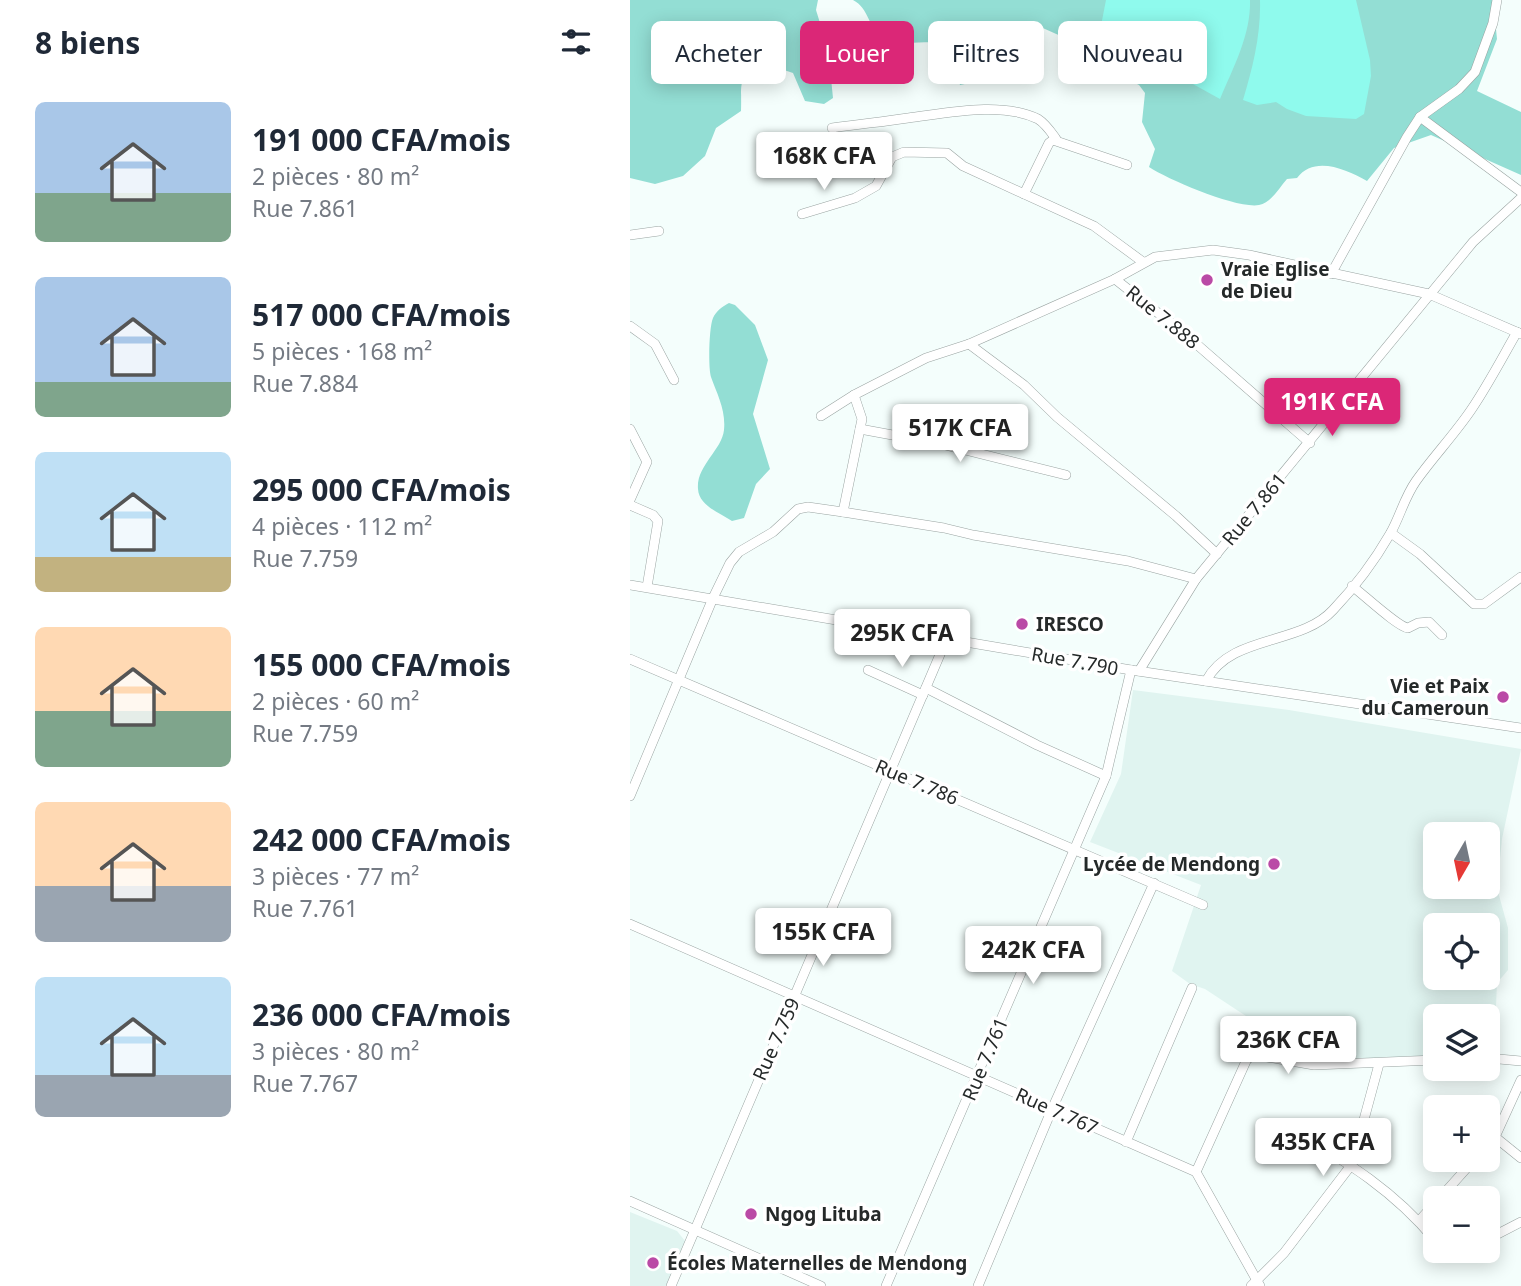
<!DOCTYPE html>
<html lang="fr">
<meta charset="utf-8">
<style>
:root{--surface:#fff;--page:#f2f2f3;--text:#1f2937;--muted:#747a83;--accent:#db2777}
body{margin:0;font-family:"Noto Sans",sans-serif;background:var(--page);color:var(--text);height:100vh;display:flex;flex-direction:column;font-size:26px;white-space:nowrap}
*{box-sizing:border-box;margin:0}
p{font-size:23px;color:var(--muted)}
.icon{flex:none;width:38px;height:38px;fill:none;stroke:currentColor;stroke-width:2;stroke-linecap:round;stroke-linejoin:round}
.map{position:relative;flex:1;overflow:hidden}
.sheet{display:flex;flex-direction:column;background:var(--surface);width:630px}
.sheet>*{flex:none}
.hud{position:absolute;left:21px;top:21px;width:665px;height:63px;display:flex;gap:14px}
.needle{width:46px;rotate:189deg}
.fabs{position:absolute;left:793px;top:822px;display:grid;gap:14px}
.fabs a{display:grid;place-items:center;width:77px;height:77px;border-radius:10px;background:var(--surface);box-shadow:0 4px 18px #0003;font-size:35px}
.price{position:absolute;translate:-50% -60px;padding:0 16px;border-radius:7px;background:#fff;color:#222;font-size:23px;line-height:46px;filter:drop-shadow(0 2px 4px #0008)}
.price::after{content:'';position:absolute;left:50%;top:42px;width:21px;height:16px;margin-left:-10px;background:inherit;clip-path:polygon(0 0,100% 0,50% 100%)}
.price.on{background:var(--accent);color:#fff}
ul{padding:0;list-style:none}
li{display:flex;align-items:center;gap:21px;height:175px;padding:0 35px}
li span{display:grid;place-items:center;flex:none;width:196px;height:140px;border-radius:10px;color:#555}
li>.icon{margin-inline-start:auto}
span .icon{width:84px;height:84px;fill:#fffc;stroke-width:1}
li b{font-size:30px}
h2{display:flex;justify-content:space-between;align-items:center;height:84px;padding:0 35px;font-size:30px}
.tag{padding:0 24px;border-radius:10px;background:var(--surface);box-shadow:0 4px 18px #0003;font-size:24px;line-height:63px}
.tag.on{background:var(--accent);color:#fff}
main{display:flex;flex:1;min-height:0}
.map>svg:first-child{display:block}
.built{fill:#e0f4f0;fill-rule:evenodd}
.green{fill:#93ded4}
.water{fill:#8ffaed}
.lines{fill:none;stroke-linecap:round;stroke-linejoin:round}
.minor-casing{stroke:#9aa4a2;stroke-width:10}
.minor{stroke:#fff;stroke-width:9}
.poi-dot{fill:#ba4aa6;stroke:#fff;stroke-width:2.5}
.labels{text-anchor:middle;dominant-baseline:central;stroke-width:7;stroke-linejoin:round;paint-order:stroke}
.poi-label{font-size:19px;font-weight:bold;fill:#252929;stroke:#fff;text-anchor:start}
.street-label{font-size:19px;fill:#252929;stroke:#fff}
</style>
<main>
<section class="sheet">
<h2>8 biens<svg class="icon" aria-label="filters" viewBox="0 0 24 24"><path d="M4 7h16M4 17h16"/><circle cx="9" cy="7" r="2"/><circle cx="15" cy="17" r="2"/></svg></h2>
<ul>
<li><span style="background:linear-gradient(#a9c7e8 65%,#7fa58c 0)"><svg class="icon" aria-label="home" viewBox="0 0 24 24"><path d="M3 11l9-7 9 7M6 9v11h12V9"/></svg></span><div><b>191 000 CFA/mois</b><p>2 pièces · 80 m²</p><p>Rue 7.861</p></div></li>
<li><span style="background:linear-gradient(#a9c7e8 75%,#7fa58c 0)"><svg class="icon" aria-label="home" viewBox="0 0 24 24"><path d="M3 11l9-7 9 7M6 9v11h12V9"/></svg></span><div><b>517 000 CFA/mois</b><p>5 pièces · 168 m²</p><p>Rue 7.884</p></div></li>
<li><span style="background:linear-gradient(#bfe0f5 75%,#c2b280 0)"><svg class="icon" aria-label="home" viewBox="0 0 24 24"><path d="M3 11l9-7 9 7M6 9v11h12V9"/></svg></span><div><b>295 000 CFA/mois</b><p>4 pièces · 112 m²</p><p>Rue 7.759</p></div></li>
<li><span style="background:linear-gradient(#ffd9b3 60%,#7fa58c 0)"><svg class="icon" aria-label="home" viewBox="0 0 24 24"><path d="M3 11l9-7 9 7M6 9v11h12V9"/></svg></span><div><b>155 000 CFA/mois</b><p>2 pièces · 60 m²</p><p>Rue 7.759</p></div></li>
<li><span style="background:linear-gradient(#ffd9b3 60%,#9aa5b1 0)"><svg class="icon" aria-label="home" viewBox="0 0 24 24"><path d="M3 11l9-7 9 7M6 9v11h12V9"/></svg></span><div><b>242 000 CFA/mois</b><p>3 pièces · 77 m²</p><p>Rue 7.761</p></div></li>
<li><span style="background:linear-gradient(#bfe0f5 70%,#9aa5b1 0)"><svg class="icon" aria-label="home" viewBox="0 0 24 24"><path d="M3 11l9-7 9 7M6 9v11h12V9"/></svg></span><div><b>236 000 CFA/mois</b><p>3 pièces · 80 m²</p><p>Rue 7.767</p></div></li>
</ul>
</section>
<div class="map">
<svg width="891" height="1286" viewBox="0 0 891 1286">
<rect width="100%" height="100%" fill="#f4fefc"/>
<g class="built">
<path d="M503 690 659 710 891 749 872 839 867 888 878 928V970L867 983 864 1051H858V1017H805V1056L714 1060H670L669 1051 575 989 560 984 542 971 571 885 460 842 491 774ZM805 835H858V887H805ZM805 926H858V978H805Z"/>
<path d="M0 1212 47 1231 55 1241 36 1286H0Z"/>
</g>
<g class="green">
<path d="M0 0H188L186 10 198 49 203 98 194 104 175 101 163 73 136 64C106 76 112 82 111 111L86 128 75 156 53 176 25 184 0 178Z"/>
<path d="M223 0H863L867 39 847 91 891 112V175L801 135 764 148 737 181C716 169 684 155 667 178L657 179C649 188 641 203 629 205 607 209 539 180 519 167L525 149 512 122 515 93 509 85 491 76 442 41 406 25H385L378 64 368 77 330 85C326 74 323 57 316 49 304 34 267 50 252 39 239 29 239 8 223 0Z"/>
<path d="M99 303 105 305 125 325 138 360 123 414 140 469 126 484 114 518 102 521C90 513 69 506 68 489 66 466 92 450 94 430 96 410 87 394 81 377 78 368 79 327 83 318 86 311 93 306 99 303Z"/>
</g>
<g class="water">
<path d="M476 0H620C621 35 603 68 590 99L543 73 526 56 468 41Z"/>
<path d="M630 0H726L740 60 741 76 734 114 726 119 676 116 657 109 646 102 627 105 613 100C623 67 631 34 630 0Z"/>
</g>
<g class="lines">
<g class="minor-casing">
<g id="minor">
<path d="M790 117 891 192"/>
<path d="M202 128C228 124 253 122 278 118 317 113 372 101 408 119 416 124 421 132 426 139"/>
<path d="M394 194 419 143 423 140 497 165"/>
<path d="M172 214 225 198 246 186 262 157 274 152 317 153 333 166 464 226 513 262"/>
<path d="M0 235 29 231"/>
<path d="M701 274 777 137 790 117 829 89 845 72 863 23 867 0"/>
<path d="M485 279 339 344 394 385 427 417 546 516 587 554"/>
<path d="M0 326 25 344 44 380"/>
<path d="M191 416 224 395"/>
<path d="M0 429 17 462 0 500"/>
<path d="M230 429 311 444 436 475"/>
<path d="M680 443 556 335 485 279 525 257 583 250 619 255 799 294 891 334"/>
<path d="M0 505 23 515 28 521 17 587"/>
<path d="M213 512 314 528 343 535 498 561 566 579"/>
<path d="M761 533 790 554 844 604H854L891 577"/>
<path d="M0 585 501 670 891 728"/>
<path d="M722 586C734 595 768 627 778 628L788 623 799 622 812 635"/>
<path d="M0 659 573 905"/>
<path d="M238 670 293 695"/>
<path d="M509 671 566 579 843 242 891 198"/>
<path d="M576 681C601 634 670 646 703 610 724 588 745 560 760 534 770 517 774 498 786 481 803 457 824 435 841 410 858 385 872 358 887 332"/>
<path d="M296 688 407 745 476 776"/>
<path d="M0 796 83 598 100 563 109 552 143 532 168 509 178 507 213 512 232 419 224 395 296 358 339 344"/>
<path d="M0 924 566 1172"/>
<path d="M858 1058 891 1061"/>
<path d="M664 1131C719 1163 764 1191 805 1240"/>
<path d="M865 1137 891 1158"/>
<path d="M496 1142 562 988"/>
<path d="M858 1145 865 1137 891 1080"/>
<path d="M566 1172 617 1059 625 1055 684 1065 805 1060"/>
<path d="M566 1172 630 1286"/>
<path d="M809 1199 844 1160"/>
<path d="M0 1201 191 1286"/>
<path d="M789 1221 805 1203"/>
<path d="M858 1239 891 1222"/>
<path d="M814 1251 819 1254 827 1251"/>
<path d="M41 1286 317 638"/>
<path d="M256 1286 476 776 501 670"/>
<path d="M348 1286 422 1109 524 883"/>
<path d="M621 1286 654 1253 722 1164 749 1064"/>
</g>
</g>
<use href="#minor" class="minor"/>
</g>
<g class="poi-dot">
<circle cx="577" cy="280" r="7"/>
<circle cx="392" cy="624" r="7"/>
<circle cx="873" cy="697" r="7"/>
<circle cx="644" cy="864" r="7"/>
<circle cx="121" cy="1214" r="7"/>
<circle cx="23" cy="1263" r="7"/>
</g>
<g class="labels">
<g class="poi-label">
<text x="591" y="269">Vraie Eglise<tspan x="591" dy="22">de Dieu</tspan></text>
<text x="406" y="624">IRESCO</text>
<text x="859" y="686" text-anchor="end">Vie et Paix<tspan x="859" dy="22">du Cameroun</tspan></text>
<text x="630" y="864" text-anchor="end">Lycée de Mendong</text>
<text x="135" y="1214">Ngog Lituba</text>
<text x="37" y="1263">Écoles Maternelles de Mendong</text>
</g>
<g class="street-label">
<text transform="translate(533 317) rotate(39)">Rue 7.888</text>
<text transform="translate(624 509) rotate(-50)">Rue 7.861</text>
<text transform="translate(445 661) rotate(10)">Rue 7.790</text>
<text transform="translate(287 782) rotate(23)">Rue 7.786</text>
<text transform="translate(146 1039) rotate(-66)">Rue 7.759</text>
<text transform="translate(355 1059) rotate(-67)">Rue 7.761</text>
<text transform="translate(427 1111) rotate(24)">Rue 7.767</text>
</g>
</g>
</svg>
<div class="fabs">
<a><svg class="needle" viewBox="-14 -14 28 28"><path d="M0-13l5 13h-10z" fill="#e53935"/><path d="M0 13l5-13h-10z" fill="#747a83"/></svg></a>
<a><svg class="icon" aria-label="locate" viewBox="0 0 24 24"><circle cx="12" cy="12" r="6"/><path d="M12 2v4M12 18v4M2 12h4M18 12h4"/></svg></a>
<a><svg class="icon" aria-label="layers" viewBox="0 0 24 24"><path d="M12 4l9 5-9 5-9-5zM3 14l9 5 9-5"/></svg></a>
<a>+</a>
<a>−</a>
</div>
<b class="price" style="left:194px;top:192px">168K CFA</b>
<b class="price on" style="left:702px;top:438px">191K CFA</b>
<b class="price" style="left:330px;top:464px">517K CFA</b>
<b class="price" style="left:272px;top:669px">295K CFA</b>
<b class="price" style="left:193px;top:968px">155K CFA</b>
<b class="price" style="left:403px;top:986px">242K CFA</b>
<b class="price" style="left:658px;top:1076px">236K CFA</b>
<b class="price" style="left:693px;top:1178px">435K CFA</b>
<div class="hud">
<a class="tag">Acheter</a>
<a class="tag on">Louer</a>
<a class="tag">Filtres</a>
<a class="tag">Nouveau</a>
</div>
</div>
</main>
